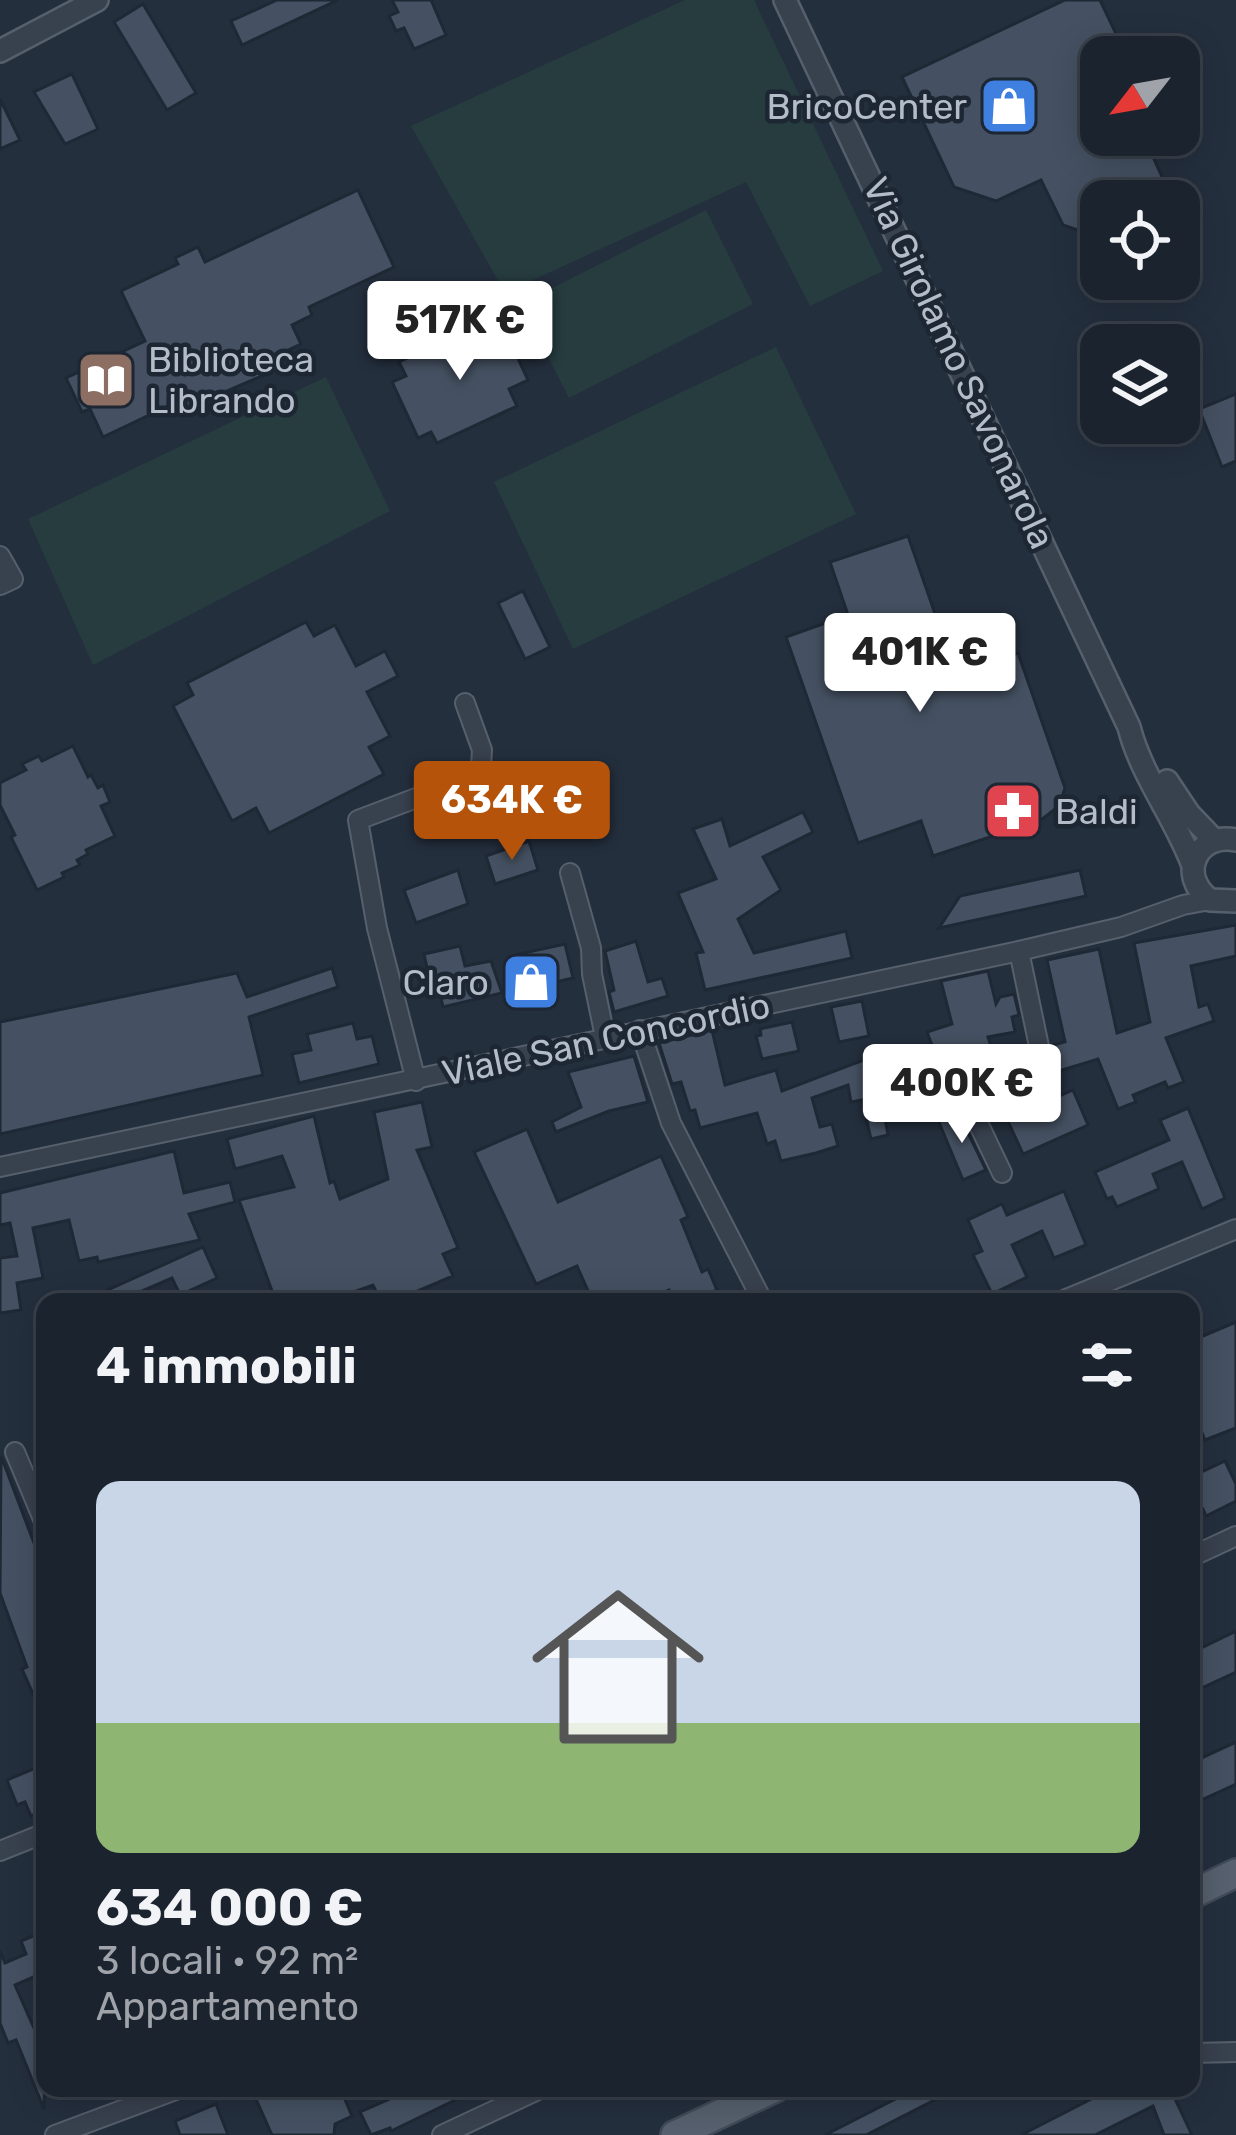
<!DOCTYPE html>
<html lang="it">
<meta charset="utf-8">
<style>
:root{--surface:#1b232e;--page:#282f3a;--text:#f1f3f6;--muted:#a0a4aa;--line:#39404a;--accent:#b45309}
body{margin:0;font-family:Rubik,sans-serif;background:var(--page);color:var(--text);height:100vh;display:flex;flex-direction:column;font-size:45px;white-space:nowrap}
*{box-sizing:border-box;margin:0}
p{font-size:39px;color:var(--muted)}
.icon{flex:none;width:66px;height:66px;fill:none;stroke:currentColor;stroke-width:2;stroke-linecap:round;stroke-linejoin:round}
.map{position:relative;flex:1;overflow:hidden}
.drawer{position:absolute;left:36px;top:1293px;width:1164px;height:804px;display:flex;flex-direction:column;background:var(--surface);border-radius:24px;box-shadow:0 6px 30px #0003,0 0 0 3px var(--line)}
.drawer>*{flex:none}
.needle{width:78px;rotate:239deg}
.buttons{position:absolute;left:1080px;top:36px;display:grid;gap:24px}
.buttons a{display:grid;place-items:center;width:120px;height:120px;border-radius:24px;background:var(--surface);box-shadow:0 6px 30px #0003,0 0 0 3px var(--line);font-size:60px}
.price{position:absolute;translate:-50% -102px;padding:0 27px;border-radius:12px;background:#fff;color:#222;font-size:39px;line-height:78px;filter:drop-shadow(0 3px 6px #0008)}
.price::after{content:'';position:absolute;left:50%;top:72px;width:36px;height:27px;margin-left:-18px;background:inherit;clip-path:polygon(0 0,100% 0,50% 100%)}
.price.active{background:var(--accent);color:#fff}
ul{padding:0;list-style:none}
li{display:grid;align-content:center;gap:24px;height:636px;padding:0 60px}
li span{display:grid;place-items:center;height:372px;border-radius:24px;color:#555}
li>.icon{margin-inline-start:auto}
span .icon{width:216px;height:216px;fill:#fffc;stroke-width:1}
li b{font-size:51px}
h2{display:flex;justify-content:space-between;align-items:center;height:144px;padding:0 60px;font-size:51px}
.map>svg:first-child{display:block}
.green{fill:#263c3f}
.building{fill:#455162;stroke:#1f2835;stroke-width:3}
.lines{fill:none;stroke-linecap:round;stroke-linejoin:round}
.minor-casing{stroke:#565f6c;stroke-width:22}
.tertiary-casing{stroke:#565f6c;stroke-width:26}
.primary-casing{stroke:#414a57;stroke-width:32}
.minor{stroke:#38414e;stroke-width:18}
.tertiary{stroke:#38414e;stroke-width:21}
.primary{stroke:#56606e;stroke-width:27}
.labels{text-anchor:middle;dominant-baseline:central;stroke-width:9;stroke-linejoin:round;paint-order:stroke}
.poi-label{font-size:36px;fill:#b4bcc9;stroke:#1d2633;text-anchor:end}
.street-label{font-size:36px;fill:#b4bcc9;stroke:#1d2633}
</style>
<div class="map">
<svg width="1236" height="2135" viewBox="0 0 1236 2135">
<rect width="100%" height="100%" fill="#242f3e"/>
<g class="green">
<path d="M685 0H754L883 271 810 306 746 182 505 293 411 126Z"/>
<path d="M706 210 753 304 569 398 521 304Z"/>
<path d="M776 347 856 514 573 649 494 482Z"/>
<path d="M326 377 390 511 93 665 28 519Z"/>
</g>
<g class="building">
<path d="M277 0H338L242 45 231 21Z"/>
<path d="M392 0H431L446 35 414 49 404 28 396 31 389 16 398 12Z"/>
<path d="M1065 0H1100L1127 57H1101V135H1143L1173 201H1101V238L1063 225 1041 180 996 201 954 187 902 77Z"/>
<path d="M143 4 196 93 167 110 114 22Z"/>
<path d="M72 74 98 129 65 144 34 92Z"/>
<path d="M0 99 20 140 0 149Z"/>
<path d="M358 190 394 267 309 307 312 315 292 325 301 344 265 361 271 372 188 408 183 399 103 437 90 409 82 412 66 378 145 341 121 291 178 264 175 258 198 247 205 262Z"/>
<path d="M480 324 485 334 503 326 528 380 509 389 517 406 437 443 431 432 418 438 392 382 406 376 399 362Z"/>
<path d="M1236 394V461L1222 467 1199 409Z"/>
<path d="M908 536 956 674 1018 653 1065 788 1059 806 1041 820 933 856 921 821 858 843 786 637 848 615 830 562Z"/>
<path d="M523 591 550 647 525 659 498 603Z"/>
<path d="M306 622 314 636 335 625 356 666 385 651 398 676 367 692 390 736 369 747 384 774 269 833 256 808 232 821 173 706 193 695 187 683Z"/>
<path d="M73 746 88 777 91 775 98 788 103 785 110 802 101 806 115 836 86 850 88 854 77 860 80 865 62 873 64 877 37 890 11 837 15 835 0 805V783L26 770 22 764 39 756 42 761Z"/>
<path d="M803 812 813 832 763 857 781 890 738 919 754 953 846 931 852 958 705 990 696 953 703 952 678 893 716 879 693 829 722 819 730 846Z"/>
<path d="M529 841 538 870 495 884 486 856Z"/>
<path d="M458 870 468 904 416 923 404 890Z"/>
<path d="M1080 870 1086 896 939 928 960 896Z"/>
<path d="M1236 925V956L1191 966 1199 1007 1208 1004 1214 1021 1166 1038 1184 1082 1168 1088 1165 1082 1133 1095 1136 1102 1118 1109 1098 1059 1059 1071 1053 1045 1065 1042 1047 960 1099 949 1117 1033 1150 1022 1134 943Z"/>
<path d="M636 941 648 982 662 978 668 996 614 1012 609 992 614 990 605 951Z"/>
<path d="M565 944 573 978 531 988 519 954Z"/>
<path d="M460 946 465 966 491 961 502 993 443 1007 436 976 429 977 424 954Z"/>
<path d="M332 968 338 987 249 1017 263 1075 0 1134V1022L237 973 247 997Z"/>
<path d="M988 971 996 1004 1000 997 1014 994 1019 1015 1012 1017 1015 1032 988 1037 995 1059 936 1080 926 1050 933 1048 927 1032 952 1024 941 981Z"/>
<path d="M862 1001 869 1036 839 1042 831 1007Z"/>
<path d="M792 1022 799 1051 762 1059 756 1036 761 1035 760 1029Z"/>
<path d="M353 1023 357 1039 372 1036 379 1064 299 1083 292 1054 311 1050 307 1034Z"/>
<path d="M712 1030 725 1085 776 1070 782 1091 874 1056 888 1135 871 1139 862 1100 851 1102 848 1085 812 1098 820 1127 832 1124 838 1146 816 1153 781 1161 775 1141 767 1144 757 1113 700 1128 695 1110 690 1111 681 1082 672 1084 659 1043Z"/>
<path d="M634 1056 648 1102 609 1111 556 1132 552 1122 581 1107 568 1072Z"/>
<path d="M1073 1090 1088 1125 1023 1154 1007 1119Z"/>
<path d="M422 1102 432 1147 417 1150 458 1248 443 1254 453 1276 392 1302H381L373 1285 342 1296 345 1302H276L239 1200 294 1187 282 1156 235 1169 227 1139 314 1116 330 1183 334 1181 340 1199 388 1179 374 1112Z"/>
<path d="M1188 1108 1225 1198 1202 1209 1182 1162 1153 1174 1159 1189 1117 1207 1112 1197 1107 1199 1095 1172 1169 1140 1160 1120Z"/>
<path d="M958 1112 986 1170 963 1180 938 1120Z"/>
<path d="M527 1129 558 1202 661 1156 688 1217 681 1220 702 1272 708 1269 717 1290 688 1302H674L669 1290 642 1302H593L577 1266 536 1284 474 1152Z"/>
<path d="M174 1151 184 1193 230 1182 235 1202 189 1214 200 1240 98 1262 97 1257 79 1261 69 1220 33 1228 43 1278 17 1283 21 1310 0 1313V1258L17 1256 10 1223 0 1225V1193Z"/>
<path d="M1064 1191 1086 1245 1054 1258 1042 1231 1012 1245 1027 1277 992 1294 973 1255 982 1251 968 1220 1002 1204 1007 1215Z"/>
<path d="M203 1247 217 1278 180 1295 172 1278 135 1294 138 1302H81Z"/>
<path d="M1236 1322V1428L1205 1440 1191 1406V1341Z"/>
<path d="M1 1456 45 1572V1637L37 1640 45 1659V1721L22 1669 27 1667 0 1593Z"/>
<path d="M1225 1461 1236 1484V1501L1206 1516 1203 1509 1191 1515V1477Z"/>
<path d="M1236 1631V1672L1191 1693V1653Z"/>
<path d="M1236 1742V1784L1197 1802 1191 1789V1763Z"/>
<path d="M45 1764V1810L31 1816 25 1802 17 1805 7 1780Z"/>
<path d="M45 1931V1972L15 1985 45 2053 44 2109 16 2040 8 2043 0 2023V1951L5 1963 26 1954 21 1941Z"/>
<path d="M251 2088H340L352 2116 335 2124 334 2135H272Z"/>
<path d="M415 2088H480L391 2131 390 2128 371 2135 360 2112Z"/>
<path d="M917 2088H958L866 2135H825Z"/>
<path d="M1097 2088H1170L1192 2135H1164L1153 2106 1095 2135H1021L1091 2099 1088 2092Z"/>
<path d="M216 2104 228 2135H180L175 2121Z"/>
</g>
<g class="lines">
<g class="minor-casing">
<g id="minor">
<path d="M0 556 13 579 0 585"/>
<path d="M570 873 591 948 592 974 605 1037"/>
<path d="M640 1030 671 1123 763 1302"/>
<path d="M416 1081 377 928 358 820 469 778 481 767 482 750 465 703"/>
<path d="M0 1167 1019 951 1121 927 1183 905 1210 900"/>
<path d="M1002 1173 969 1104 1045 1075 1019 951"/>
<path d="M1059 1302 1236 1229"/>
<path d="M15 1452 45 1524"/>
<path d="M1191 1557 1236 1536"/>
<path d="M0 1851 45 1833"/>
<path d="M1191 2053 1236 2052"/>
<path d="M55 2135 181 2088"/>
<path d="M442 2135 542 2088"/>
</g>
</g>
<g class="tertiary-casing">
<g id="tertiary">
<path d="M785 0 1129 727C1141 775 1174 816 1192 863"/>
<path d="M0 51 97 0"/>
<path d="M1167 781 1189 814 1214 840"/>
<path d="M1236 840C1196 832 1177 876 1210 900L1236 901"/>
</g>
</g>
<g class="primary-casing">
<g id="primary">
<path d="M1191 1895 1236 1873"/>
<path d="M675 2135 775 2088"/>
</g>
</g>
<use href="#minor" class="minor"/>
<use href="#tertiary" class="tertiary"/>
<use href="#primary" class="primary"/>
</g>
<defs>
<g id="shop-square" transform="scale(3)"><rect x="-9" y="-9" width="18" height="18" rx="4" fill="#3f7fe0" stroke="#1d2633"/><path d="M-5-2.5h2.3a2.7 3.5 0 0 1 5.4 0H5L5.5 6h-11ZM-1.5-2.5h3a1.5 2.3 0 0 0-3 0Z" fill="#fff"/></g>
<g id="library-square" transform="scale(3)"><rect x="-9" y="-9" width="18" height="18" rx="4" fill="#8d6e63" stroke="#1d2633"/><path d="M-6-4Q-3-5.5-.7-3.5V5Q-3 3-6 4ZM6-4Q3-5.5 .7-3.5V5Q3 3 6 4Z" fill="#fff"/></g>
<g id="pharmacy-square" transform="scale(3)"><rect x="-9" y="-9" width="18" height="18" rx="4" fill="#e0444e" stroke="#1d2633"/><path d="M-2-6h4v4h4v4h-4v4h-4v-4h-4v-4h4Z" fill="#fff"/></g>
</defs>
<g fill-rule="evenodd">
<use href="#shop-square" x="1009" y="106"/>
<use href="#library-square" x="106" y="380"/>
<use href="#pharmacy-square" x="1013" y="811"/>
<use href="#shop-square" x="531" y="982"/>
</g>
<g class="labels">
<g class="poi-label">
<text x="967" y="106">BricoCenter</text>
<text x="148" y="359" text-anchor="start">Biblioteca<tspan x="148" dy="41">Librando</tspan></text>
<text x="1055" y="811" text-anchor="start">Baldi</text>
<text x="489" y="982">Claro</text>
</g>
<g class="street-label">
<text transform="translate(959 363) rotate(65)">Via Girolamo Savonarola</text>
<text transform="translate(606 1039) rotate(-12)">Viale San Concordio</text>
</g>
</g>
</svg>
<div class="buttons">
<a><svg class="needle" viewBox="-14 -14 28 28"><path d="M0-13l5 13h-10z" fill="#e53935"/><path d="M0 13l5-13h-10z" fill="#a0a4aa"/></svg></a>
<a><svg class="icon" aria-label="locate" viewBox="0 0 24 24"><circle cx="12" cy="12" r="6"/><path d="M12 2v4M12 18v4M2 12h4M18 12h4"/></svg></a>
<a><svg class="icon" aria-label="layers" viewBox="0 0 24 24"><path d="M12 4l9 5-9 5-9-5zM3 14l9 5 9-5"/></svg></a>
</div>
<b class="price" style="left:460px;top:383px">517K €</b>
<b class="price" style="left:920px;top:715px">401K €</b>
<b class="price active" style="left:512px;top:863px">634K €</b>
<b class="price" style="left:962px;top:1146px">400K €</b>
<section class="drawer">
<h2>4 immobili<svg class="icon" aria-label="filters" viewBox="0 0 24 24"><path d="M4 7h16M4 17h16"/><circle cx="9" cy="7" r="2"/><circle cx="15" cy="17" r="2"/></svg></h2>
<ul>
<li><span style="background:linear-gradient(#c9d6e8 65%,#8fb573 0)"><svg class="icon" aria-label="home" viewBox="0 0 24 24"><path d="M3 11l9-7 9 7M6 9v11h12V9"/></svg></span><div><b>634 000 €</b><p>3 locali · 92 m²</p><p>Appartamento</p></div></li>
</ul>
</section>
</div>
